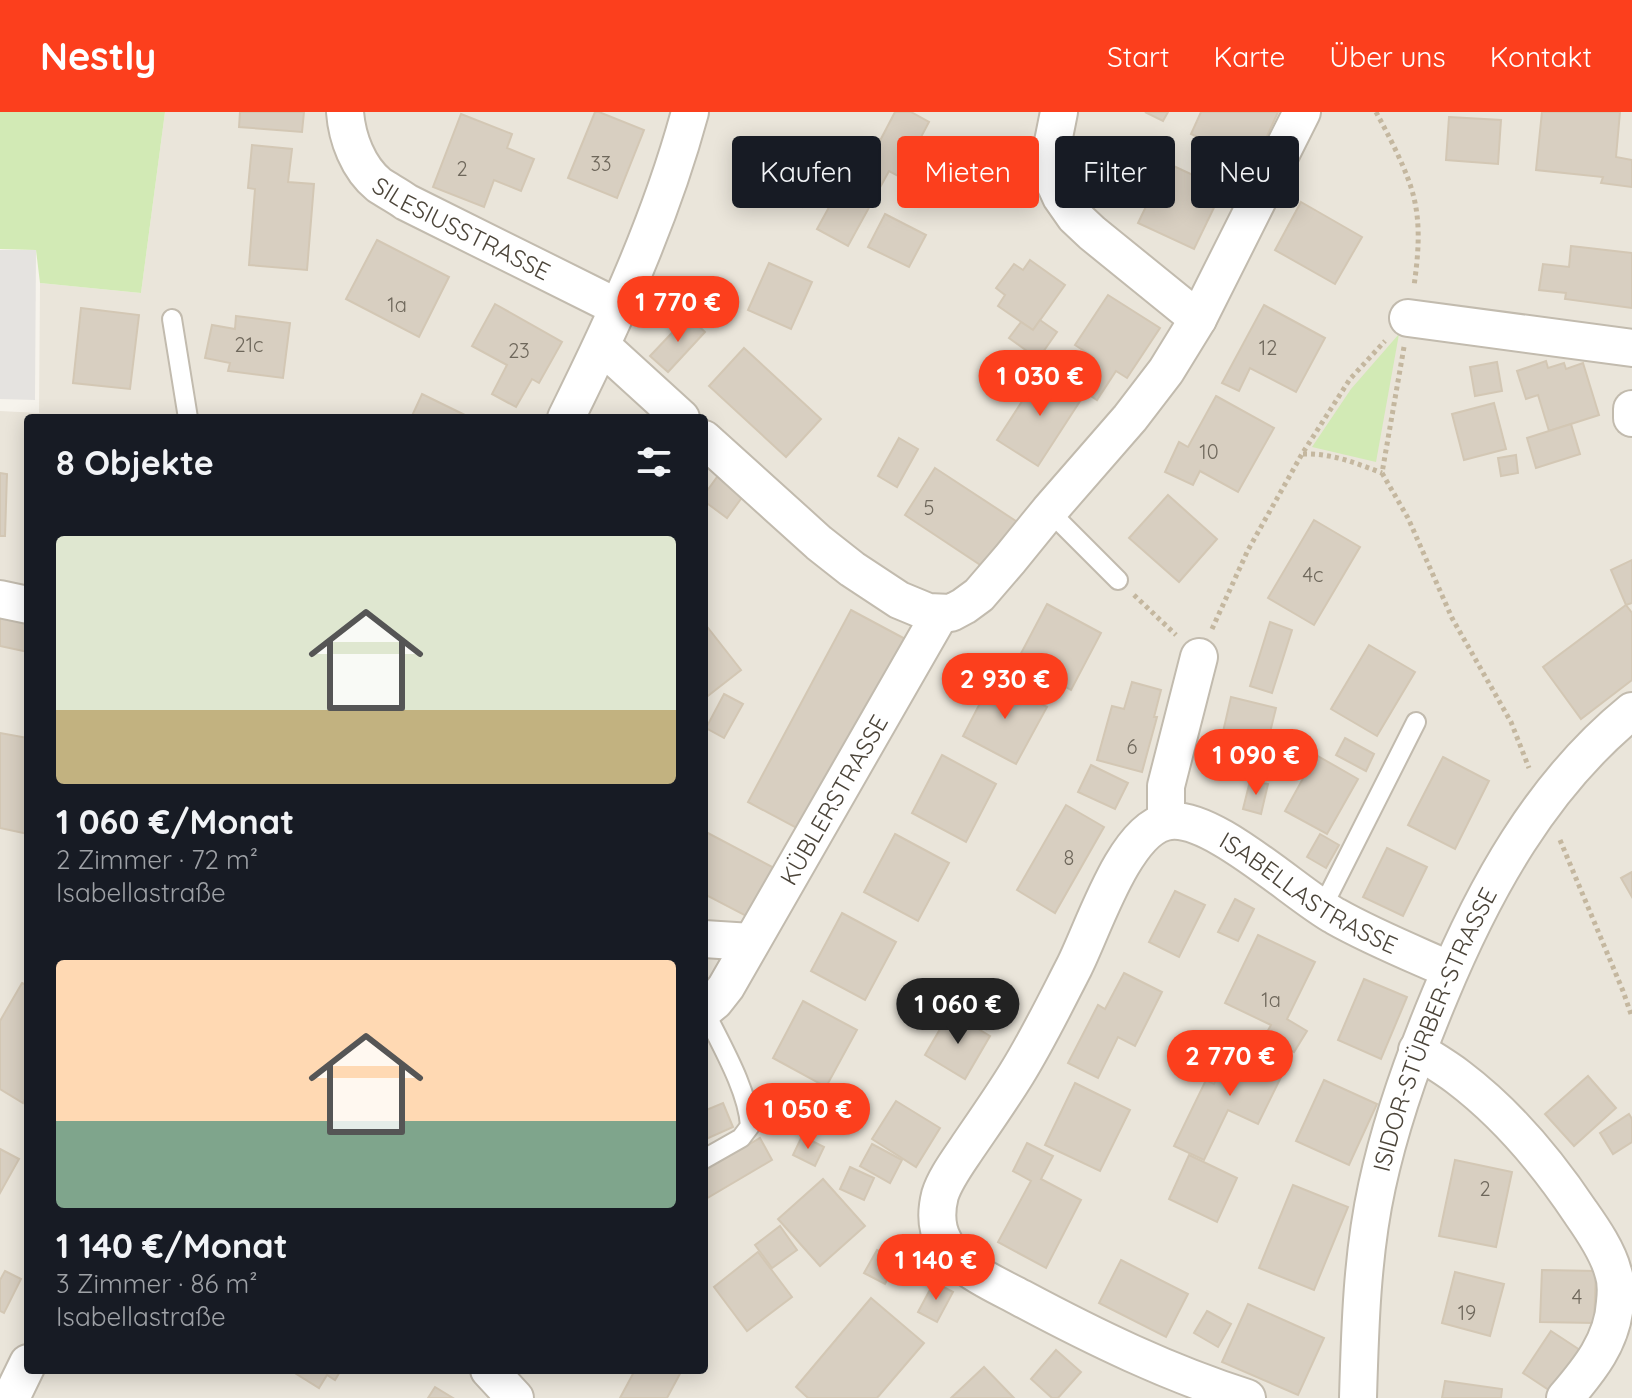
<!DOCTYPE html>
<html lang="de">
<meta charset="utf-8">
<style>
:root{--surface:#171b24;--page:#20242c;--text:#f1f3f6;--muted:#9ea1a6;--accent:#fc3f1d}
body{margin:0;font-family:Quicksand,sans-serif;background:var(--page);color:var(--text);height:100vh;display:flex;flex-direction:column;font-size:30px;white-space:nowrap}
*{box-sizing:border-box;margin:0}
p{font-size:26px;color:var(--muted)}
.icon{flex:none;width:44px;height:44px;fill:none;stroke:currentColor;stroke-width:2;stroke-linecap:round;stroke-linejoin:round}
.map{position:relative;flex:1;overflow:hidden}
.panel{position:absolute;left:24px;top:302px;width:684px;height:960px;display:flex;flex-direction:column;background:var(--surface);border-radius:8px;box-shadow:0 4px 20px #0003}
.panel>*{flex:none}
.hud{position:absolute;left:732px;top:24px;width:760px;height:72px;display:flex;gap:16px}
.price{position:absolute;translate:-50% -68px;padding:0 18px;border-radius:28px;background:var(--accent);color:#fff;font-size:26px;line-height:52px;filter:drop-shadow(0 2px 4px #0008)}
.price::after{content:'';position:absolute;left:50%;top:48px;width:24px;height:18px;margin-left:-12px;background:inherit;clip-path:polygon(0 0,100% 0,50% 100%)}
.price.current{background:#222;color:#fff}
ul{padding:0;list-style:none}
li{display:grid;align-content:center;gap:16px;height:424px;padding:0 32px}
li span{display:grid;place-items:center;height:248px;border-radius:8px;color:#555}
li>.icon{margin-inline-start:auto}
span .icon{width:144px;height:144px;fill:#fffc;stroke-width:1}
li b{font-size:34px}
h2{display:flex;justify-content:space-between;align-items:center;height:96px;padding:0 32px;font-size:34px}
.chip{padding:0 28px;border-radius:8px;background:var(--surface);box-shadow:0 4px 20px #0003;font-size:28px;line-height:72px}
.chip.current{background:var(--accent);color:#fff}
header{display:flex;align-items:center;gap:48px;box-sizing:border-box;height:112px;padding:0 40px;background:var(--accent);color:#fff}
header strong{font-size:38px}
nav{display:flex;gap:44px;margin-inline-start:auto;font-size:28px}
.map>svg:first-child{display:block}
.residential{fill:#eae5da;fill-rule:evenodd}
.green{fill:#d2eab5}
.parking{fill:#e5e3e0}
.building{fill:#d8cfc1;stroke:#d3c7b4;stroke-width:2}
.lines{fill:none;stroke-linecap:round;stroke-linejoin:round}
.service-casing{stroke:#c2bbae;stroke-width:22}
.minor-casing{stroke:#c2bbae;stroke-width:40}
.path{stroke:#c4b79f;stroke-width:5;stroke-dasharray:4 4;stroke-linecap:butt}
.service{stroke:#fff;stroke-width:18}
.minor{stroke:#fff;stroke-width:36}
.labels{text-anchor:middle;dominant-baseline:central;stroke-width:8;stroke-linejoin:round;paint-order:stroke}
.number-label{font-size:20px;fill:#6e675b}
.street-label{font-size:24px;fill:#4b4439;stroke:#fff}
</style>
<header>
<strong>Nestly</strong>
<nav><a>Start</a><a>Karte</a><a>Über uns</a><a>Kontakt</a></nav>
</header>
<div class="map">
<svg width="1632" height="1286" viewBox="0 0 1632 1286">
<rect width="100%" height="100%" fill="#f6f3ec"/>
<path class="residential" d="M165 0H1632V1286H0V299L39 301 40 171 141 181ZM28 306H704V1258H28Z"/>
<g class="green">
<path d="M0 0H165L141 181 40 171 36 138 0 137Z"/>
<path d="M1399 222 1376 350 1312 335 1351 277Z"/>
</g>
<path class="parking" d="M0 138H36L35 288 0 287Z"/>
<g class="building">
<path d="M240 0H304L302 20 239 15Z"/>
<path d="M595 0H599L644 18 617 86 568 66Z"/>
<path d="M895 0H911L929 10 900 65 889 59 848 134 817 117 862 35 873 42Z"/>
<path d="M1145 0H1168L1163 9Z"/>
<path d="M1201 0H1278L1255 51 1232 41 1223 59 1195 47 1204 28 1191 22Z"/>
<path d="M1542 0H1620L1616 45 1632 48V75L1601 71 1603 65 1536 58Z"/>
<path d="M461 2 512 22 507 36 534 47 521 79 494 68 484 95 433 75Z"/>
<path d="M1449 5 1501 8 1498 52 1446 48Z"/>
<path d="M252 33 292 37 288 70 314 72 307 158 249 153 255 77 248 76Z"/>
<path d="M762 33 819 62 802 95 745 66Z"/>
<path d="M1167 51 1223 77 1194 137 1138 111Z"/>
<path d="M1301 90 1362 125 1335 172 1275 138Z"/>
<path d="M885 102 926 123 909 155 868 135Z"/>
<path d="M377 128 449 165 419 225 346 187Z"/>
<path d="M1571 134 1632 141V196L1565 187 1566 181 1539 178 1543 152 1569 155Z"/>
<path d="M1030 148 1065 173 1033 218 998 194 1005 183 996 176 1014 152 1023 158Z"/>
<path d="M769 151 812 170 791 217 748 198Z"/>
<path d="M1108 183 1160 216 1127 266 1116 259 1097 288 1074 273 1092 244 1075 233Z"/>
<path d="M495 192 562 230 539 271 532 267 516 295 492 282 507 253 472 234Z"/>
<path d="M1264 193 1325 226 1296 280 1250 256 1239 279 1222 271Z"/>
<path d="M81 196 139 203 130 277 73 271Z"/>
<path d="M236 204 290 211 283 266 228 259 230 251 205 246 212 213 235 217Z"/>
<path d="M688 204 705 220 668 260 650 244Z"/>
<path d="M1040 208 1057 220 1038 247 1009 226 1021 210 1033 218Z"/>
<path d="M744 236 821 307 786 345 709 274Z"/>
<path d="M1546 249 1548 256 1564 251 1566 257 1583 251 1599 303 1549 319 1538 283 1526 287 1517 259Z"/>
<path d="M1497 250 1502 279 1475 284 1470 255Z"/>
<path d="M1043 257 1084 283 1038 354 997 328Z"/>
<path d="M422 282 471 306H411Z"/>
<path d="M1216 284 1274 316 1238 380 1200 359 1193 373 1165 360 1179 330 1188 335Z"/>
<path d="M1494 291 1506 337 1464 348 1452 302Z"/>
<path d="M1571 312 1580 342 1536 356 1527 326Z"/>
<path d="M899 326 918 337 897 375 878 364Z"/>
<path d="M1516 343 1518 361 1501 364 1498 346Z"/>
<path d="M935 356 1022 413 991 460 905 403Z"/>
<path d="M0 361 7 362 5 424H0Z"/>
<path d="M720 361 746 380 727 406 704 389V383Z"/>
<path d="M1168 383 1217 427 1179 470 1129 426Z"/>
<path d="M1314 408 1360 435 1314 513 1268 486Z"/>
<path d="M1632 448V491L1626 493 1611 458Z"/>
<path d="M1047 492 1101 521 1071 578 1017 549Z"/>
<path d="M1626 493 1632 501V568L1581 607 1543 555Z"/>
<path d="M851 498 909 529 806 721 748 690Z"/>
<path d="M0 505 28 511V540L0 534Z"/>
<path d="M1270 510 1292 518 1272 581 1250 574Z"/>
<path d="M705 512 741 558 704 587V513Z"/>
<path d="M1369 533 1415 560 1377 624 1331 597Z"/>
<path d="M993 566 1047 595 1016 652 963 624Z"/>
<path d="M1132 570 1161 578 1154 605H1157L1142 660 1097 648 1112 594 1124 597Z"/>
<path d="M724 582 743 592 724 626 706 616Z"/>
<path d="M1231 585 1276 596 1259 665 1215 655Z"/>
<path d="M0 621 28 626V722L0 716Z"/>
<path d="M1345 626 1374 642 1366 659 1336 643Z"/>
<path d="M942 643 996 672 966 730 912 701Z"/>
<path d="M1316 643 1358 667 1327 722 1285 699Z"/>
<path d="M1443 645 1489 669 1455 737 1408 713Z"/>
<path d="M1091 653 1128 671 1115 697 1078 680Z"/>
<path d="M1250 669 1268 672 1261 702 1243 697Z"/>
<path d="M1066 693 1104 715 1055 801 1017 778Z"/>
<path d="M704 719 778 758 752 807 704 782Z"/>
<path d="M895 722 949 751 918 809 864 780Z"/>
<path d="M1320 722 1339 733 1326 756 1307 745Z"/>
<path d="M1387 736 1427 755 1403 804 1363 785Z"/>
<path d="M1632 760V785L1621 766Z"/>
<path d="M1175 779 1205 793 1179 845 1149 830Z"/>
<path d="M1235 787 1254 797 1238 829 1218 820Z"/>
<path d="M842 801 896 830 865 888 811 859Z"/>
<path d="M1258 823 1315 850 1287 907 1307 919 1294 940 1266 922 1271 913 1225 891Z"/>
<path d="M1124 861 1162 880 1135 934 1118 925 1098 966 1068 951 1098 893 1105 897Z"/>
<path d="M1364 867 1407 885 1381 947 1338 928Z"/>
<path d="M22 871 28 874V981L23 991 0 977V909Z"/>
<path d="M969 878 998 896 993 904 964 886Z"/>
<path d="M803 889 857 918 826 975 773 946Z"/>
<path d="M950 900 990 924 965 967 925 943Z"/>
<path d="M978 900 991 908 986 917 973 909Z"/>
<path d="M1234 930 1286 955 1258 1012 1228 998 1204 1048 1174 1034 1206 968 1214 972Z"/>
<path d="M1588 964 1616 996 1574 1034 1545 1002Z"/>
<path d="M1324 968 1377 992 1349 1053 1296 1029Z"/>
<path d="M1075 971 1130 998 1100 1059 1045 1033Z"/>
<path d="M792 983 803 1007 778 1020 767 995Z"/>
<path d="M896 989 940 1016 916 1055 872 1027Z"/>
<path d="M723 991 733 1015 704 1028V999Z"/>
<path d="M1629 1002 1632 1007V1030L1613 1042 1600 1021Z"/>
<path d="M802 1024 824 1035 815 1054 793 1043Z"/>
<path d="M760 1026 772 1048 704 1088V1059Z"/>
<path d="M1027 1031 1053 1044 1041 1067 1081 1088 1046 1156 998 1130 1031 1069 1013 1059Z"/>
<path d="M872 1032 902 1048 890 1071 860 1054Z"/>
<path d="M0 1037 19 1047 0 1081Z"/>
<path d="M1189 1043 1237 1066 1217 1110 1169 1087Z"/>
<path d="M1455 1048 1512 1060 1496 1135 1439 1124Z"/>
<path d="M850 1055 874 1066 864 1088 840 1077Z"/>
<path d="M823 1067 865 1114 820 1154 778 1107Z"/>
<path d="M1293 1073 1348 1095 1314 1178 1259 1156Z"/>
<path d="M780 1114 797 1138 772 1156 755 1133Z"/>
<path d="M877 1138 897 1149 885 1172 864 1161Z"/>
<path d="M758 1140 792 1185 747 1219 714 1175Z"/>
<path d="M1121 1148 1188 1182 1166 1225 1099 1191Z"/>
<path d="M1542 1158 1596 1159 1594 1211 1540 1210Z"/>
<path d="M5 1159 21 1167 4 1201 0 1199V1168Z"/>
<path d="M1455 1160 1504 1172 1490 1224 1442 1211Z"/>
<path d="M934 1170 953 1180 937 1210 918 1200Z"/>
<path d="M871 1186 924 1231 877 1286H808L796 1275Z"/>
<path d="M1248 1192 1324 1226 1298 1283 1222 1250Z"/>
<path d="M1207 1199 1231 1212 1218 1235 1194 1221Z"/>
<path d="M1551 1219 1583 1240 1555 1282 1523 1261Z"/>
<path d="M1056 1238 1081 1260 1058 1286H1052L1031 1267Z"/>
<path d="M984 1255 1014 1286H951Z"/>
<path d="M290 1258H341L335 1268 327 1263 319 1276Z"/>
<path d="M635 1258H682L667 1286H620Z"/>
<path d="M1445 1269 1502 1277 1501 1286H1442Z"/>
<path d="M435 1275 453 1286H428Z"/>
</g>
<g class="lines">
<g class="service-casing">
<g id="service">
<path d="M172 207 188 306"/>
<path d="M1049 399 1118 468"/>
<path d="M1322 796 1416 610"/>
<path d="M704 1047 741 1026 750 1014C748 978 720 931 704 898"/>
</g>
</g>
<g class="minor-casing">
<g id="minor">
<path id="s1" d="M345 0C347 26 358 56 379 73 388 79 398 84 406 90L619 196"/>
<path d="M1059 0 1051 40V63L1061 85 1075 105 1092 121 1198 207"/>
<path d="M1408 206 1632 236"/>
<path d="M602 234 681 306"/>
<path d="M1632 297V306"/>
<path d="M566 306C615 207 661 107 690 0"/>
<path d="M704 327 819 431 852 457 899 488 928 500 951 501 964 494 979 483 1010 447 1049 399 1130 306 1166 259 1198 207 1302 0"/>
<path d="M0 487 28 493"/>
<path d="M1166 709V674L1199 545"/>
<path d="M704 827 751 830"/>
<path id="s2" d="M704 898 715 889 726 875 940 502"/>
<path d="M1417 938C1431 947 1445 955 1458 965 1507 1002 1547 1050 1581 1101 1593 1118 1608 1140 1613 1160 1616 1168 1616 1181 1615 1190 1613 1229 1589 1258 1565 1286"/>
<path d="M489 1258 515 1286"/>
<path d="M11 1286 28 1251"/>
<path id="s3" d="M1247 1286C1168 1261 1094 1225 1021 1186 997 1173 956 1156 944 1130 936 1116 936 1099 940 1083 945 1067 957 1051 967 1036 984 1011 1001 987 1017 961 1038 927 1056 890 1074 855 1093 818 1123 721 1165 710 1208 698 1296 783 1335 804 1372 825 1412 841 1450 858"/>
<path id="s4" d="M1358 1286C1360 1215 1362 1143 1377 1074 1391 1009 1414 945 1440 883 1484 777 1541 673 1632 599"/>
</g>
</g>
<g class="path">
<path d="M1376 0C1389 24 1408 60 1414 86 1421 115 1418 145 1414 174"/>
<path d="M1404 235 1382 361 1408 406 1452 506 1511 610 1529 656"/>
<path d="M1303 342C1331 341 1356 351 1382 361"/>
<path d="M1134 483 1176 523"/>
<path d="M1212 517 1248 438 1302 342 1350 267 1385 229"/>
<path d="M1560 728 1623 879 1632 905"/>
</g>
<use href="#service" class="service"/>
<use href="#minor" class="minor"/>
</g>
<g class="labels">
<g class="number-label">
<text x="601" y="51">33</text>
<text x="462" y="56">2</text>
<text x="397" y="192">1a</text>
<text x="249" y="232">21c</text>
<text x="1268" y="235">12</text>
<text x="519" y="238">23</text>
<text x="1209" y="339">10</text>
<text x="929" y="395">5</text>
<text x="1313" y="462">4c</text>
<text x="1132" y="634">6</text>
<text x="1069" y="745">8</text>
<text x="1271" y="887">1a</text>
<text x="1485" y="1076">2</text>
<text x="1577" y="1184">4</text>
<text x="1467" y="1200">19</text>
</g>
<g class="street-label">
<text stroke="none"><textPath href="#s1" startOffset="176">SILESIUSSTRASSE</textPath></text>
<text stroke="none"><textPath href="#s2" startOffset="248">KÜBLERSTRASSE</textPath></text>
<text stroke="none"><textPath href="#s3" startOffset="996">ISABELLASTRASSE</textPath></text>
<text stroke="none"><textPath href="#s4" startOffset="380">ISIDOR-STÜRBER-STRASSE</textPath></text>
</g>
</g>
</svg>
<b class="price" style="left:678px;top:232px">1 770 €</b>
<b class="price" style="left:1040px;top:306px">1 030 €</b>
<b class="price" style="left:1005px;top:609px">2 930 €</b>
<b class="price" style="left:1256px;top:685px">1 090 €</b>
<b class="price current" style="left:958px;top:934px">1 060 €</b>
<b class="price" style="left:1230px;top:986px">2 770 €</b>
<b class="price" style="left:808px;top:1039px">1 050 €</b>
<b class="price" style="left:936px;top:1190px">1 140 €</b>
<div class="hud">
<a class="chip">Kaufen</a>
<a class="chip current">Mieten</a>
<a class="chip">Filter</a>
<a class="chip">Neu</a>
</div>
<section class="panel">
<h2>8 Objekte<svg class="icon" aria-label="filters" viewBox="0 0 24 24"><path d="M4 7h16M4 17h16"/><circle cx="9" cy="7" r="2"/><circle cx="15" cy="17" r="2"/></svg></h2>
<ul>
<li><span style="background:linear-gradient(#dfe7d0 70%,#c2b280 0)"><svg class="icon" aria-label="home" viewBox="0 0 24 24"><path d="M3 11l9-7 9 7M6 9v11h12V9"/></svg></span><div><b>1 060 €/Monat</b><p>2 Zimmer · 72 m²</p><p>Isabellastraße</p></div></li>
<li><span style="background:linear-gradient(#ffd9b3 65%,#7fa58c 0)"><svg class="icon" aria-label="home" viewBox="0 0 24 24"><path d="M3 11l9-7 9 7M6 9v11h12V9"/></svg></span><div><b>1 140 €/Monat</b><p>3 Zimmer · 86 m²</p><p>Isabellastraße</p></div></li>
</ul>
</section>
</div>
